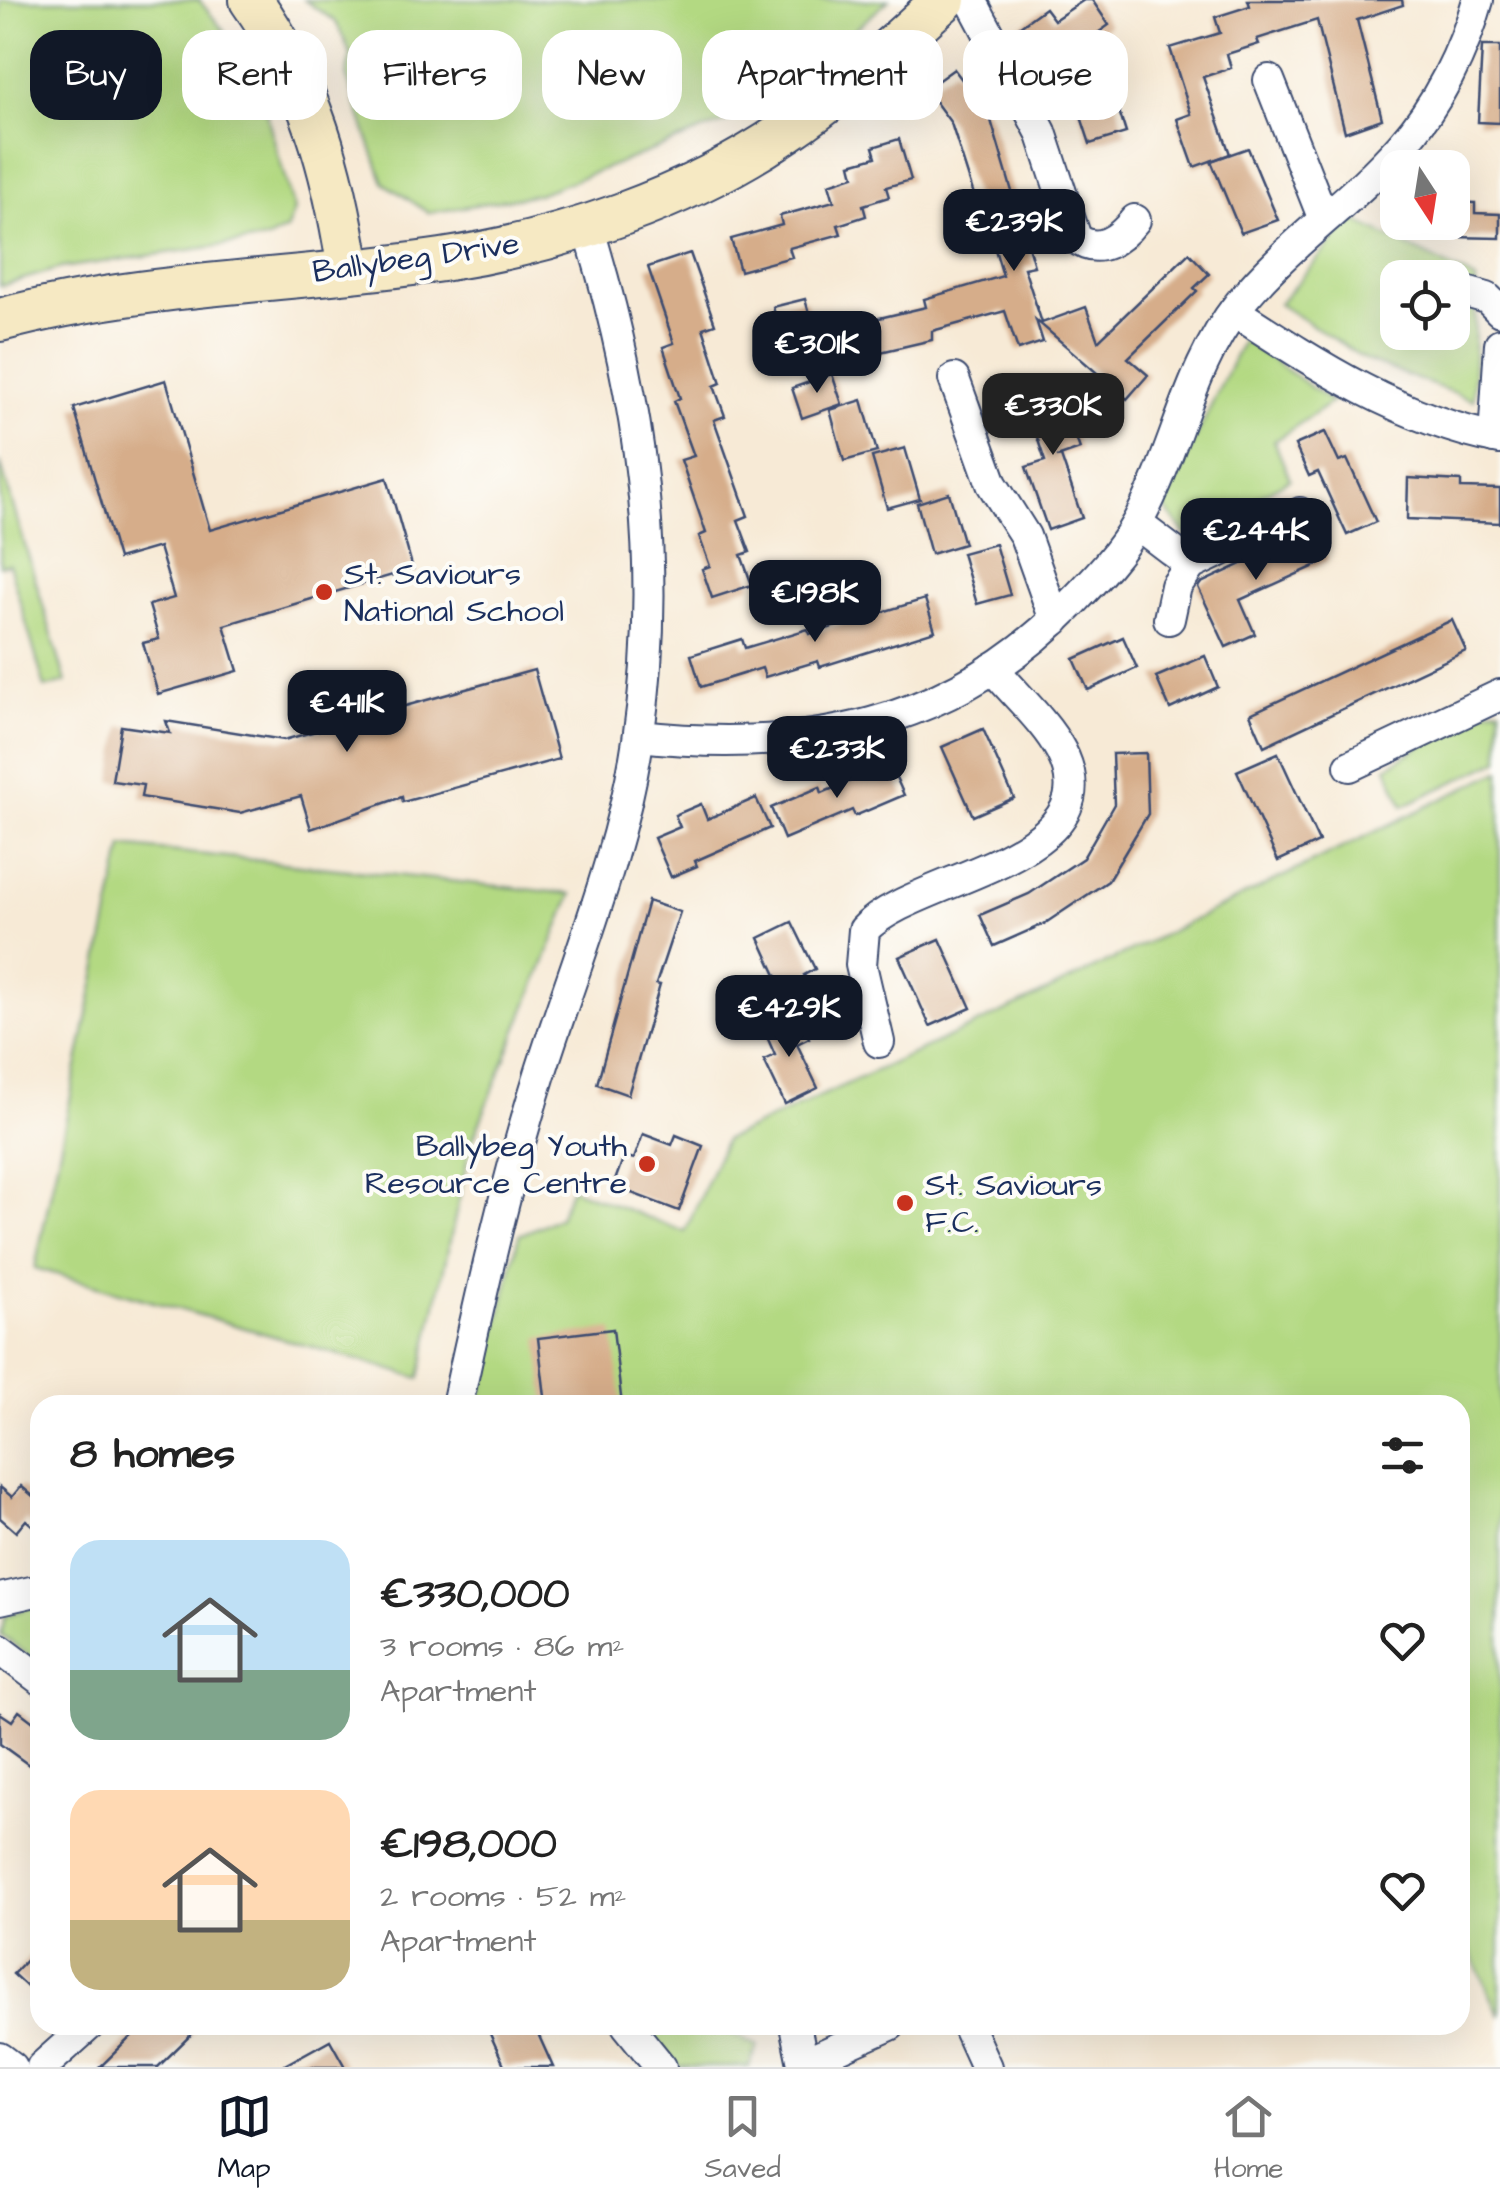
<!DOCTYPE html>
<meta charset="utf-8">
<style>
:root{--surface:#fff;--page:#f6f6f6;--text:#222;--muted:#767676;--line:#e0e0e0;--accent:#111827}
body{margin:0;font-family:"Architects Daughter",sans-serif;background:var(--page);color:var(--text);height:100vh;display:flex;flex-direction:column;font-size:38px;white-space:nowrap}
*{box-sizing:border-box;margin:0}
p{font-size:32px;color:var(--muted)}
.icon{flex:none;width:55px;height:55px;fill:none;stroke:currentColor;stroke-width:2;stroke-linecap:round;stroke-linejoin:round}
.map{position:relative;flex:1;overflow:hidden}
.side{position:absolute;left:30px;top:1395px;width:1440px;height:640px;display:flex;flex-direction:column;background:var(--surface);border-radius:30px;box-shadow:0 10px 40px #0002}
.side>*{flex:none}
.guide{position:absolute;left:30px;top:30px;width:1440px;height:90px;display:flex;gap:20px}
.needle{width:65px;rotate:168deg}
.controls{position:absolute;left:1380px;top:150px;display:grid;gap:20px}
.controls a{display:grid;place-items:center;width:90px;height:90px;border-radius:20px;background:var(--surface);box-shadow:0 10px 40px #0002;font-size:50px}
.price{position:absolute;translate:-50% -85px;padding:0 22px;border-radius:20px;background:var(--accent);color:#fff;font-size:32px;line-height:65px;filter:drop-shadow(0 2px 5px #0008)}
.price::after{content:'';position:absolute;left:50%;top:60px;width:30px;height:22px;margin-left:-15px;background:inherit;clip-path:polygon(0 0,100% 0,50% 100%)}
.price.current{background:#222;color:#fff}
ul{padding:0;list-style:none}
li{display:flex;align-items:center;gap:30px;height:250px;padding:0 40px}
li span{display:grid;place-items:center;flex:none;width:280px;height:200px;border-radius:30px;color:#555}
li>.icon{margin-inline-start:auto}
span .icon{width:120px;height:120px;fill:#fffc;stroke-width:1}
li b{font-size:42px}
h2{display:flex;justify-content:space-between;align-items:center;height:120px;padding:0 40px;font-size:42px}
.chip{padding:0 35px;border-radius:30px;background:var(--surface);box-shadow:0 10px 40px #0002;font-size:35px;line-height:90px}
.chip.current{background:var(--accent);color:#fff}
.dock{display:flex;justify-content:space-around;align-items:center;height:140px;border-top:2px solid var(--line);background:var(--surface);font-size:28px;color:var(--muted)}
.dock a{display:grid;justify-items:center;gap:5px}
.dock .current{color:var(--accent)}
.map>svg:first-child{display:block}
.green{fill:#b3d982;stroke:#678470;stroke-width:2.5;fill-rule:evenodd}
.building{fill:#d6ad8a}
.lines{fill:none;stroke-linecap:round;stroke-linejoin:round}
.street-casing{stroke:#3c4b70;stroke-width:34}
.secondary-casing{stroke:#3c4b70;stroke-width:46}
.street{stroke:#fff;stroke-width:30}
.secondary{stroke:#f6e9c3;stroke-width:42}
.poi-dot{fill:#c8321e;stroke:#fdfcf7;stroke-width:4}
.labels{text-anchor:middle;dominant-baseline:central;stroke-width:8;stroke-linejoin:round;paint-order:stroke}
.street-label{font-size:32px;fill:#1b2f5e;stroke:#fdfcf7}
.poi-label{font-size:32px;fill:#1b2f5e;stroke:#fdfcf7;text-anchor:start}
</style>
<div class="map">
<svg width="1500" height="2067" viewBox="0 0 1500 2067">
<rect width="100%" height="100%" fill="#fdfcf7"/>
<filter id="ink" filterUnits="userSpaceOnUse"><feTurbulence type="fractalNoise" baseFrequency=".01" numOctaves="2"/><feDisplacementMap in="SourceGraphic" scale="20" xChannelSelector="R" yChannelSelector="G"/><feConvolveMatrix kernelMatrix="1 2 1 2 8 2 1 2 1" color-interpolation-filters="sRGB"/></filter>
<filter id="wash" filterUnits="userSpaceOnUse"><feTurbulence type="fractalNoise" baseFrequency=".0048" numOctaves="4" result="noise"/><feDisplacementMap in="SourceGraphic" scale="40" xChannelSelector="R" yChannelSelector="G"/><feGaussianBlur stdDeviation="2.25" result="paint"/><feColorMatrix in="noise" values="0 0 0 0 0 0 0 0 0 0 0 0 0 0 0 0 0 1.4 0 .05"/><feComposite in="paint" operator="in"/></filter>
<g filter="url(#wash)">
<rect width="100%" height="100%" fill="#f7ead6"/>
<g class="green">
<path d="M0 0H199L224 31 266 112 294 210 287 229 268 239 61 268 0 286Z"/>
<path d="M304 0H889L802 76 734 119 538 194 429 213 384 183 346 76 351 55 336 22Z"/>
<path d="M1352 219 1476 280 1473 400 1366 360 1279 304ZM1398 278H1452V332H1398Z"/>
<path d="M1243 339 1332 402 1274 441 1290 479 1188 537 1163 506Z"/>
<path d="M0 462 66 682 45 688 9 564 0 566Z"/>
<path d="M1500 707V760L1403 806 1387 767 1476 712Z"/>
<path d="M1500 771V2016L1460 1929V1405H479L519 1235 559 1218 571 1188 685 1232 725 1140 1021 1004Z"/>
<path d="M123 846 572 894 471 1144 420 1378 35 1268Z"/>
<path d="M40 1603V1664L1 1635 5 1616Z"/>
<path d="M640 2025H713L758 2046 749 2067H674Z"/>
</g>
<g id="blocks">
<g class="building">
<path d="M1084 0H1092L1109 25 1095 35 1126 133 1090 144 1058 47 1039 61 1016 29 1045 8 1054 20Z"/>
<path d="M1248 0H1402L1403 5 1357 20 1382 119 1345 132 1317 20 1257 39 1259 44 1227 54 1231 68 1203 77 1230 154 1194 167 1177 119 1191 114 1170 48 1220 33 1215 17 1250 6Z"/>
<path d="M1482 46H1500V123L1478 122Z"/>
<path d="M954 69 990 117 1034 266 1024 268 1042 323 1086 307 1098 341 1189 253 1209 274 1194 288 1197 291 1128 358 1148 375 1127 399 1036 320 1043 342 1018 350 1005 311 932 331V340L829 364 820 332 926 307 924 299 1003 276 979 196 975 198 951 123 926 89Z"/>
<path d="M899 139 911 180 886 187 889 197 863 205 866 216 838 225 841 234 789 248 792 257 740 271 731 239 782 225 780 216 834 201 829 184 854 176 851 164 876 157 873 147Z"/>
<path d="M1248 148 1278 220 1241 233 1211 161Z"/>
<path d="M1452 202 1475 203V213L1500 214V238L1452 237Z"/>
<path d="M690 253 715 324 703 328 721 383 714 386 725 416 714 420 748 516 738 520 750 552 741 555 752 585 712 598 702 569 710 566 699 536 706 533 681 460 694 456 674 401 680 398 663 347 674 343 648 267Z"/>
<path d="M805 299 812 324 780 332 773 307Z"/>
<path d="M832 374 842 404 802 418 792 388Z"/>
<path d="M166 380 210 530 387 478 413 569 224 625 238 671 158 694 143 643 159 639 149 605 174 598 159 547 118 559 74 408Z"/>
<path d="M1058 386 1080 449 1057 457 1061 456 1082 518 1048 530 1026 467 1045 461 1024 398Z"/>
<path d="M862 400 877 452 844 461 830 410Z"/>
<path d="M1325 432 1339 462 1347 459 1376 522 1347 535 1318 472 1309 476 1295 445Z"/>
<path d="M905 448 920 499 887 508 872 457Z"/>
<path d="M1408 478 1461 481V488L1500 489V523L1407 519Z"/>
<path d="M949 493 964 544 931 554 917 503Z"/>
<path d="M1315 530 1328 560 1240 600 1255 634 1226 647 1198 587 1201 583Z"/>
<path d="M995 544 1010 595 977 604 962 553Z"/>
<path d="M925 599 935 631 820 667 818 661 765 677 762 668 701 687 691 655 742 639 745 648 808 629 810 634Z"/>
<path d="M1452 620 1466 651 1264 746 1250 714Z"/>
<path d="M1123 637 1137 668 1088 690 1074 659Z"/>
<path d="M1205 656 1218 687 1170 709 1156 677Z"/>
<path d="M534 670 559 759 403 802 402 797 311 829 301 796 240 813 141 797 143 785 112 781 121 726 170 733 166 721 284 740Z"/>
<path d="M983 729 1014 798 973 816 942 747Z"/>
<path d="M1146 753 1148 814 1108 881 1044 924 994 946 980 915 1029 894 1083 858 1114 804 1112 754Z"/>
<path d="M1278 753 1319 842 1278 861 1237 771Z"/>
<path d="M890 764 904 795 855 816 852 810 784 839 771 808 820 787 822 793Z"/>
<path d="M756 798 770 828 695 861 697 866 671 877 654 838 680 827 675 815 701 804 707 819Z"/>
<path d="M648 901 680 912 656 984 660 985 628 1095 597 1084Z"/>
<path d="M792 922 815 969 804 975 815 999 782 1015 770 991 781 986 759 938Z"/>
<path d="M940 939 971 1008 930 1026 899 957Z"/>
<path d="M798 1014 809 1038 797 1044 818 1088 785 1104 764 1060 775 1055 764 1030Z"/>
<path d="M643 1134 672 1145 676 1135 703 1146 679 1211 613 1186 624 1156 634 1159Z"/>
<path d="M613 1329 622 1405H546L538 1338Z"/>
<path d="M21 1486 40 1502V1532L26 1520 16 1532 0 1518V1487L12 1497Z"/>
<path d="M19 1711 40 1727V1773L0 1744V1713L12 1721Z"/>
<path d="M40 1946V1999L13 1974Z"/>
<path d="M143 2025H201L158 2067H100Z"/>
<path d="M486 2025H534L553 2067H505Z"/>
<path d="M330 2040 345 2067H281Z"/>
</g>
</g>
</g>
<g filter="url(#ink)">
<use href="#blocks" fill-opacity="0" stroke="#3c4b70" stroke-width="2.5"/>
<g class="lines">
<g class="street-casing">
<g id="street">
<path d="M971 0 1041 132 1076 238C1098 256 1120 239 1135 220"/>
<path d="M1269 80 1323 217"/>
<path d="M1452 288 1487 298 1500 311"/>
<path d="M1234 311C1317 365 1401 420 1500 439"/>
<path d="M954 379 992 484 1025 536 1055 620"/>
<path d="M1494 438 1500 344"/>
<path d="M1137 524 1191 565"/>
<path d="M1169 619 1176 586 1191 565 1300 513"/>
<path d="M639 736C804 754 950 727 1070 605 1094 580 1120 554 1137 523 1176 453 1188 368 1239 304 1287 244 1351 203 1401 146 1437 106 1464 51 1478 0"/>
<path d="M1350 766 1500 695"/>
<path d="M879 1042 861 965 864 930C911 876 1117 860 1061 751 1045 721 1015 695 993 668"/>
<path d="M457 1405C481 1294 506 1183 540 1074 575 963 621 855 638 740 664 562 640 394 587 224"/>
<path d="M0 1599 40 1590"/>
<path d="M0 1649 40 1679"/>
<path d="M627 2025 661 2067"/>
<path d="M795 2025 803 2064 890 2025"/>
<path d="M967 2025 986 2067"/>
<path d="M0 2058 12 2067"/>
<path d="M42 2067 89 2025"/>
</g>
</g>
<g class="secondary-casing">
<g id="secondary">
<path d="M251 0C310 83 334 171 349 270"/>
<path d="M0 320C146 281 294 282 442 260 560 242 688 199 787 131 844 93 893 45 944 0"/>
</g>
</g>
<use href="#street" class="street"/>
<use href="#secondary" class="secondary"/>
</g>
</g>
<g class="poi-dot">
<circle cx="324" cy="592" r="10"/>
<circle cx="647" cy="1164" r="10"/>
<circle cx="905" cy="1203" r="10"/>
</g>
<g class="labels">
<g class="street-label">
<text transform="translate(416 258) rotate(-8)">Ballybeg Drive</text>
</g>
<g class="poi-label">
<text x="344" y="574">St. Saviours<tspan x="344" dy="37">National School</tspan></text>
<text x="627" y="1146" text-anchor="end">Ballybeg Youth<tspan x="627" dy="37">Resource Centre</tspan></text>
<text x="925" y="1185">St. Saviours<tspan x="925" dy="37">F.C.</tspan></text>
</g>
</g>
</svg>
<div class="controls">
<a><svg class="needle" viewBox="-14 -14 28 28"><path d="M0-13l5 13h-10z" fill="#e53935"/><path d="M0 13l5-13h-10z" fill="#767676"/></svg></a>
<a><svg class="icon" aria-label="locate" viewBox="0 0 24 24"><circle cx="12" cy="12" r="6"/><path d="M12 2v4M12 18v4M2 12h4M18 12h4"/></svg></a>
</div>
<b class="price" style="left:1014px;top:274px">€239K</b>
<b class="price" style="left:817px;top:396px">€301K</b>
<b class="price current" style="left:1053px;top:458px">€330K</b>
<b class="price" style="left:1256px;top:583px">€244K</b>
<b class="price" style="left:815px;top:645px">€198K</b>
<b class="price" style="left:347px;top:755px">€411K</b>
<b class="price" style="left:837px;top:801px">€233K</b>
<b class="price" style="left:789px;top:1060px">€429K</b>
<div class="guide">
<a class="chip current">Buy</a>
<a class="chip">Rent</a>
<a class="chip">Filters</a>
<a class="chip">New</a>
<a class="chip">Apartment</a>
<a class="chip">House</a>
</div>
<section class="side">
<h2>8 homes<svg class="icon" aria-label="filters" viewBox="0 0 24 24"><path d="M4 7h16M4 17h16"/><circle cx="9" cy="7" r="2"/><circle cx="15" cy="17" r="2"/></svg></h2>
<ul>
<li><span style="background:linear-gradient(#bfe0f5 65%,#7fa58c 0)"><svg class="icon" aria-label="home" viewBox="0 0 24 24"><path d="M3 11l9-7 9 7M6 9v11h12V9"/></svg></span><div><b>€330,000</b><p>3 rooms · 86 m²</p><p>Apartment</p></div><svg class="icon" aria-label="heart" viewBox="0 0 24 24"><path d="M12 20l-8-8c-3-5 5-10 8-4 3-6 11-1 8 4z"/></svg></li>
<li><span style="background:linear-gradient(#ffd9b3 65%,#c2b280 0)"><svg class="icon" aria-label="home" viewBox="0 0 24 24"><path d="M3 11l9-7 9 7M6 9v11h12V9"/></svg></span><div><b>€198,000</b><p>2 rooms · 52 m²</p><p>Apartment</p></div><svg class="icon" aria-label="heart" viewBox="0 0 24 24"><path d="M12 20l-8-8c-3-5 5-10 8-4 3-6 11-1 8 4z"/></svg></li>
</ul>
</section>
</div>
<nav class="dock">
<a class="current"><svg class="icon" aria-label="map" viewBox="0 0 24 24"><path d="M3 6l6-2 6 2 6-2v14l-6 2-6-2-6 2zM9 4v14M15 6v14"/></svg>Map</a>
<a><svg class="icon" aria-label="saved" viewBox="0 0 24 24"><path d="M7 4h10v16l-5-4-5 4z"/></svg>Saved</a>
<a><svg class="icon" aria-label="home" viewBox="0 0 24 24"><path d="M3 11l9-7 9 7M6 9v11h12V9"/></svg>Home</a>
</nav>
